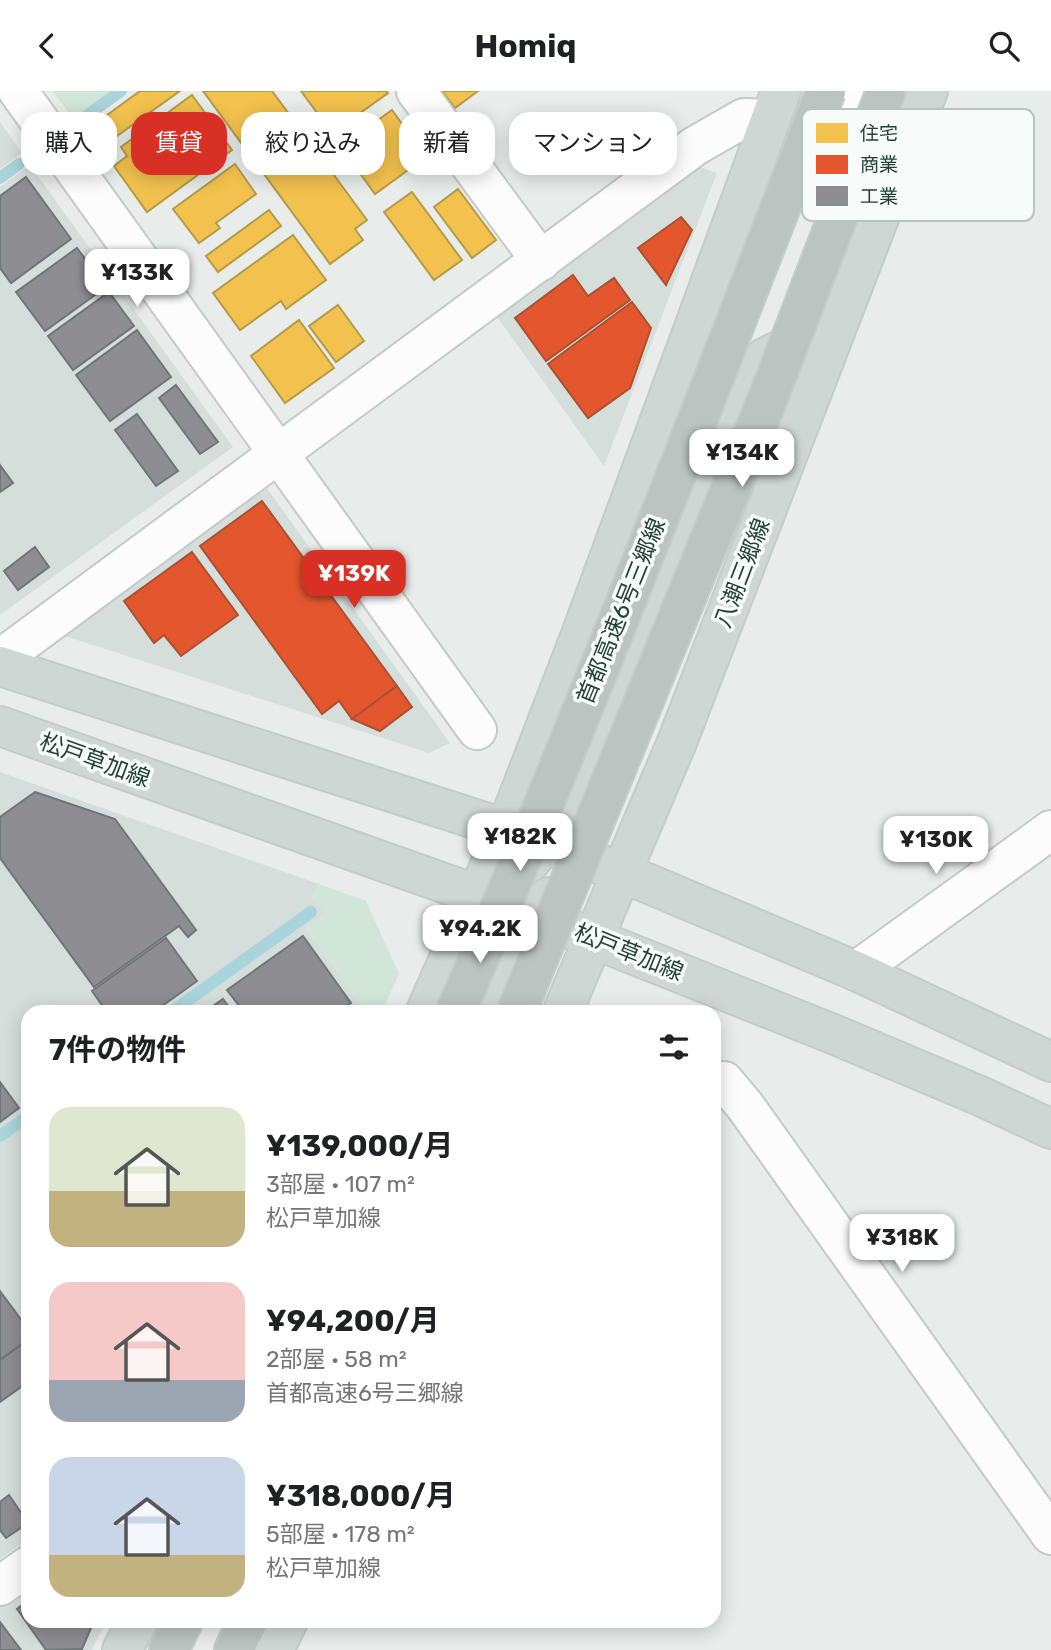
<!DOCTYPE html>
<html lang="ja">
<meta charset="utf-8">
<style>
:root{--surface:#fff;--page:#f6f6f6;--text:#202124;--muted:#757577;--accent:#d93025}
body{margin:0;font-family:Rubik,"Noto Sans JP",sans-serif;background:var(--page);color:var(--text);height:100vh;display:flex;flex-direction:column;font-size:26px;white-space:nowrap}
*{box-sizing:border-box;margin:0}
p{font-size:23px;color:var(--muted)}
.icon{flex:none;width:38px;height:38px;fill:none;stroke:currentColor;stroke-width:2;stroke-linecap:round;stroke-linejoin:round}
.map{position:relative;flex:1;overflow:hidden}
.details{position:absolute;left:21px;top:914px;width:700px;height:623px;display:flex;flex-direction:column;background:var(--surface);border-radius:21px;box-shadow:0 4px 18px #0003}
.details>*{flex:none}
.top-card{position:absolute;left:21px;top:21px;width:700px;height:63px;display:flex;gap:14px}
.price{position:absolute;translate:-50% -60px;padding:0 16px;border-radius:14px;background:#fff;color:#222;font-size:23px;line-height:46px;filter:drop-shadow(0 2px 4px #0008)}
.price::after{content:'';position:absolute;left:50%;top:42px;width:21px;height:16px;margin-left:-10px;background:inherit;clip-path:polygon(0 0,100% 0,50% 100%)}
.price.on{background:var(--accent);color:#fff}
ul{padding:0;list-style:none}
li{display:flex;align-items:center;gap:21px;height:175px;padding:0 28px}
li span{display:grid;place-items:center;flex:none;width:196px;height:140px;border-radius:21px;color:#555}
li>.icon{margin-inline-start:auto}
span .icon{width:84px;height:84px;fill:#fffc;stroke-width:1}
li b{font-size:30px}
h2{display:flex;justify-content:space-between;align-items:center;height:84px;padding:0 28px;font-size:30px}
.chip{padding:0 24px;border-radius:21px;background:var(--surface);box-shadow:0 4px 18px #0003;font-size:24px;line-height:63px}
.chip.on{background:var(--accent);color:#fff}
header{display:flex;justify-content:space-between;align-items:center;height:91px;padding:0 28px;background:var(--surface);font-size:32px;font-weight:700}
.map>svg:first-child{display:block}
.built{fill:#d6dedb}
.green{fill:#d1e6d8}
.homes{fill:#f2c14e;stroke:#b49b48;stroke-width:2}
.shops{fill:#e4572e;stroke:#aa5132;stroke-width:2}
.industry{fill:#8d8d92;stroke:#6e7678;stroke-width:2}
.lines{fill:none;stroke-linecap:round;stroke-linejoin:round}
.stream{stroke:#a9d4db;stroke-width:12}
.minor-casing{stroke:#c5cac8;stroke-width:42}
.major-casing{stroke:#c3ccc9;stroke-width:42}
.highway-casing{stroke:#c3ccc9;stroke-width:42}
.minor{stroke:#fcfcfc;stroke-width:38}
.major{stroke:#cfd7d5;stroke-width:38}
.highway{stroke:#bcc4c2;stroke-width:38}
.highway-bridge-casing{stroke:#c3ccc9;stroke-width:42;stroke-linecap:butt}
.highway-bridge{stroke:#bcc4c2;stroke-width:38}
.labels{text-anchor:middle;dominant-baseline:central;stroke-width:7;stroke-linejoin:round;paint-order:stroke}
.street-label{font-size:23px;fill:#24423a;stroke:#f7fbf9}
.key{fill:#f7fbf9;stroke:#b8c4c0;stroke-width:2}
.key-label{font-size:19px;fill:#24423a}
</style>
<header><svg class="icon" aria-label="back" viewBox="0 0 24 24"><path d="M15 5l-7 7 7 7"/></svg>Homiq<svg class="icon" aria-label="search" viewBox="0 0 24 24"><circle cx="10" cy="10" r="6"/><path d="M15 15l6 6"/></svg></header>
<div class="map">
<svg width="1051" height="1559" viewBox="0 0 1051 1559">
<rect width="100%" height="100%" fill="#e8edeb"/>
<g class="built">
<path d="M0 31 22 62 0 78Z"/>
<path d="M30 74 233 356 0 524V96Z"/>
<path d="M700 76 717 82 604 375 497 226Z"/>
<path d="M266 396 450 652 429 662 65 545Z"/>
<path d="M0 681 319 793 311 806 325 822 306 837 366 920H28V1448L0 1468Z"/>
<path d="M28 1495V1530H106L92 1559H0V1516Z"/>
</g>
<g class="green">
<path d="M53 0H114L74 29Z"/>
<path d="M319 793 366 810 399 883 382 920H366L305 837 325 822 311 806Z"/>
</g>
<g class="homes">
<path d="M140 0H180L106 53 92 35Z"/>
<path d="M203 0H272L367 129 355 138 363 149 330 173Z"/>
<path d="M301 0H386L388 2 332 42Z"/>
<path d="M442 0H478L455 17Z"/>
<path d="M192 4 232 59 147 121 114 75 127 65 121 56Z"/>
<path d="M392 19 426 66 375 103 341 56Z"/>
<path d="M235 73 256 103 216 132 220 137 199 152 173 118Z"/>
<path d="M458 98 496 149 472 167 434 116Z"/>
<path d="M412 101 462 169 434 189 384 121Z"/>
<path d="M269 119 281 135 218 181 206 165Z"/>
<path d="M293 144 326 189 286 218 281 210 240 239 213 202Z"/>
<path d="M338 214 364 250 336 271 309 235Z"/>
<path d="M299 229 334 277 285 312 251 265Z"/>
</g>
<g class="shops">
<path d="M681 126 692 139 666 194 638 157Z"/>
<path d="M573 184 588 205 614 187 630 209 546 270 515 227Z"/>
<path d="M632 211 651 237 630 297 588 327 548 273Z"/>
<path d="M262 410 397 595 352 628 339 610 322 623 200 455Z"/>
<path d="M192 461 238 524 181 565 164 544 154 552 124 510Z"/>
<path d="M397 595 412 616 380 640 352 628Z"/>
</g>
<g class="industry">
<path d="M26 86 71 148 11 192 0 177V105Z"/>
<path d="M77 157 106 196 45 240 16 201Z"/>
<path d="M109 201 134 235 73 279 48 245Z"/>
<path d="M137 239 171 286 110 330 76 284Z"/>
<path d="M176 294 218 351 200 363 159 307Z"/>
<path d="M137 323 178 380 156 395 115 339Z"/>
<path d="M0 374 13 392 0 401Z"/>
<path d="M35 456 49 476 18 499 4 480Z"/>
<path d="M35 701 115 728 196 839 188 846 179 835 94 896 0 767V726Z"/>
<path d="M303 845 351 912 339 920H243L227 899Z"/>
<path d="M166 847 197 890 155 920H106L92 900Z"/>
<path d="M223 908 232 920H206Z"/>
<path d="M0 991 19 1017 0 1031Z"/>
<path d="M0 1200 28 1238V1249L0 1269Z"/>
<path d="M28 1249V1291L0 1311V1269Z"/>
<path d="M9 1404 28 1432 6 1447 0 1439V1411Z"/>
<path d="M28 1509V1530H94L82 1558 46 1559 17 1518Z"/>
<path d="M0 1531 21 1559H0Z"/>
</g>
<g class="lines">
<g class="stream">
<path d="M78 31 121 0"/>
<path d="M0 87 19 73"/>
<path d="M173 920 311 821"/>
<path d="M0 1045 28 1025"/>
</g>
<g class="minor-casing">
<g id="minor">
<path d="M18 0 477 639"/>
<path d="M416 0 541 170"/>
<path d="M827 0 909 34"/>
<path d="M0 568 695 55 744 27 769 28"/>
<path d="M856 880 1051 739"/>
<path d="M714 990H724L745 1015 1051 1444"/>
<path d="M0 1495 28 1475"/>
</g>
</g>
<g class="major-casing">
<g id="major">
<path d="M0 575 506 738 623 782 856 880 1051 971"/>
<path d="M0 635 534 824 833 943 978 1004 1051 1038"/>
<path d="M529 772 545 753 581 695 726 329 764 267 805 247"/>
<path d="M426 920 506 738 582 541 781 0"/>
<path d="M477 920 500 867 548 806"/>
<path d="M563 920 677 651 928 0"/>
<path d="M122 1559 138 1530"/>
<path d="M274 1559 288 1530"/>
</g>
</g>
<g class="highway-casing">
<g id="highway">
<path d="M169 1559 183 1530"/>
<path d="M234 1559 248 1530"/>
</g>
</g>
<use href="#minor" class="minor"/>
<use href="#major" class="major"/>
<use href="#highway" class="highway"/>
<g class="highway-bridge-casing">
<g id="highway-bridge">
<path d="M456 920C588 618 705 308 826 0"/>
<path d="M517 920 770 302 886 0"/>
</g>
</g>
<use href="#highway-bridge" class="highway-bridge"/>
</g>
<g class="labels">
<g class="street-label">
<text transform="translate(742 482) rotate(-69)">八潮三郷線</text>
<text transform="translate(621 520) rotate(-68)">首都高速6号三郷線</text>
<text transform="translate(95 669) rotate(20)">松戸草加線</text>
<text transform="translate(629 861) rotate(22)">松戸草加線</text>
</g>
</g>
<rect x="802" y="18" width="232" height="112" rx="10" class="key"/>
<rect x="816" y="32" width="32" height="20" fill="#f2c14e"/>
<rect x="816" y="64" width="32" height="19" fill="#e4572e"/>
<rect x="816" y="95" width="32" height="20" fill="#8d8d92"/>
<g class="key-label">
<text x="860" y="49">住宅</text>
<text x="860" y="80">商業</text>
<text x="860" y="112">工業</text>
</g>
</svg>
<b class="price" style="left:137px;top:218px">¥133K</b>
<b class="price" style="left:742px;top:398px">¥134K</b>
<b class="price on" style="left:354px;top:519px">¥139K</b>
<b class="price" style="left:520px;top:782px">¥182K</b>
<b class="price" style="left:936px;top:785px">¥130K</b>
<b class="price" style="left:480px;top:874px">¥94.2K</b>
<b class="price" style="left:902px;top:1183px">¥318K</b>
<div class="top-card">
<a class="chip">購入</a>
<a class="chip on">賃貸</a>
<a class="chip">絞り込み</a>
<a class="chip">新着</a>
<a class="chip">マンション</a>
</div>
<section class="details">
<h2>7件の物件<svg class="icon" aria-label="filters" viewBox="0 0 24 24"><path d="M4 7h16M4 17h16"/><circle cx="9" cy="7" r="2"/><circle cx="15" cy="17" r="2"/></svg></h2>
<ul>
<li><span style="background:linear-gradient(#dfe7d0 60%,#c2b280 0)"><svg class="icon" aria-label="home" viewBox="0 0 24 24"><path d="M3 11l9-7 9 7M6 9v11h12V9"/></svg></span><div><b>¥139,000/月</b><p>3部屋 · 107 m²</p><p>松戸草加線</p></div></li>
<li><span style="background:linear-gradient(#f6c9c9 70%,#9aa5b1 0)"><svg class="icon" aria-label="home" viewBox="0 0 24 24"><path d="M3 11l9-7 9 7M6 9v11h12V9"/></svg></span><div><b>¥94,200/月</b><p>2部屋 · 58 m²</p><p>首都高速6号三郷線</p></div></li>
<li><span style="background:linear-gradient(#c9d6e8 70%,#c2b280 0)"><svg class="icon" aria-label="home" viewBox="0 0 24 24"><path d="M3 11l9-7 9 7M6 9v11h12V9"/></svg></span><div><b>¥318,000/月</b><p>5部屋 · 178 m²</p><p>松戸草加線</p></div></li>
</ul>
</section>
</div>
